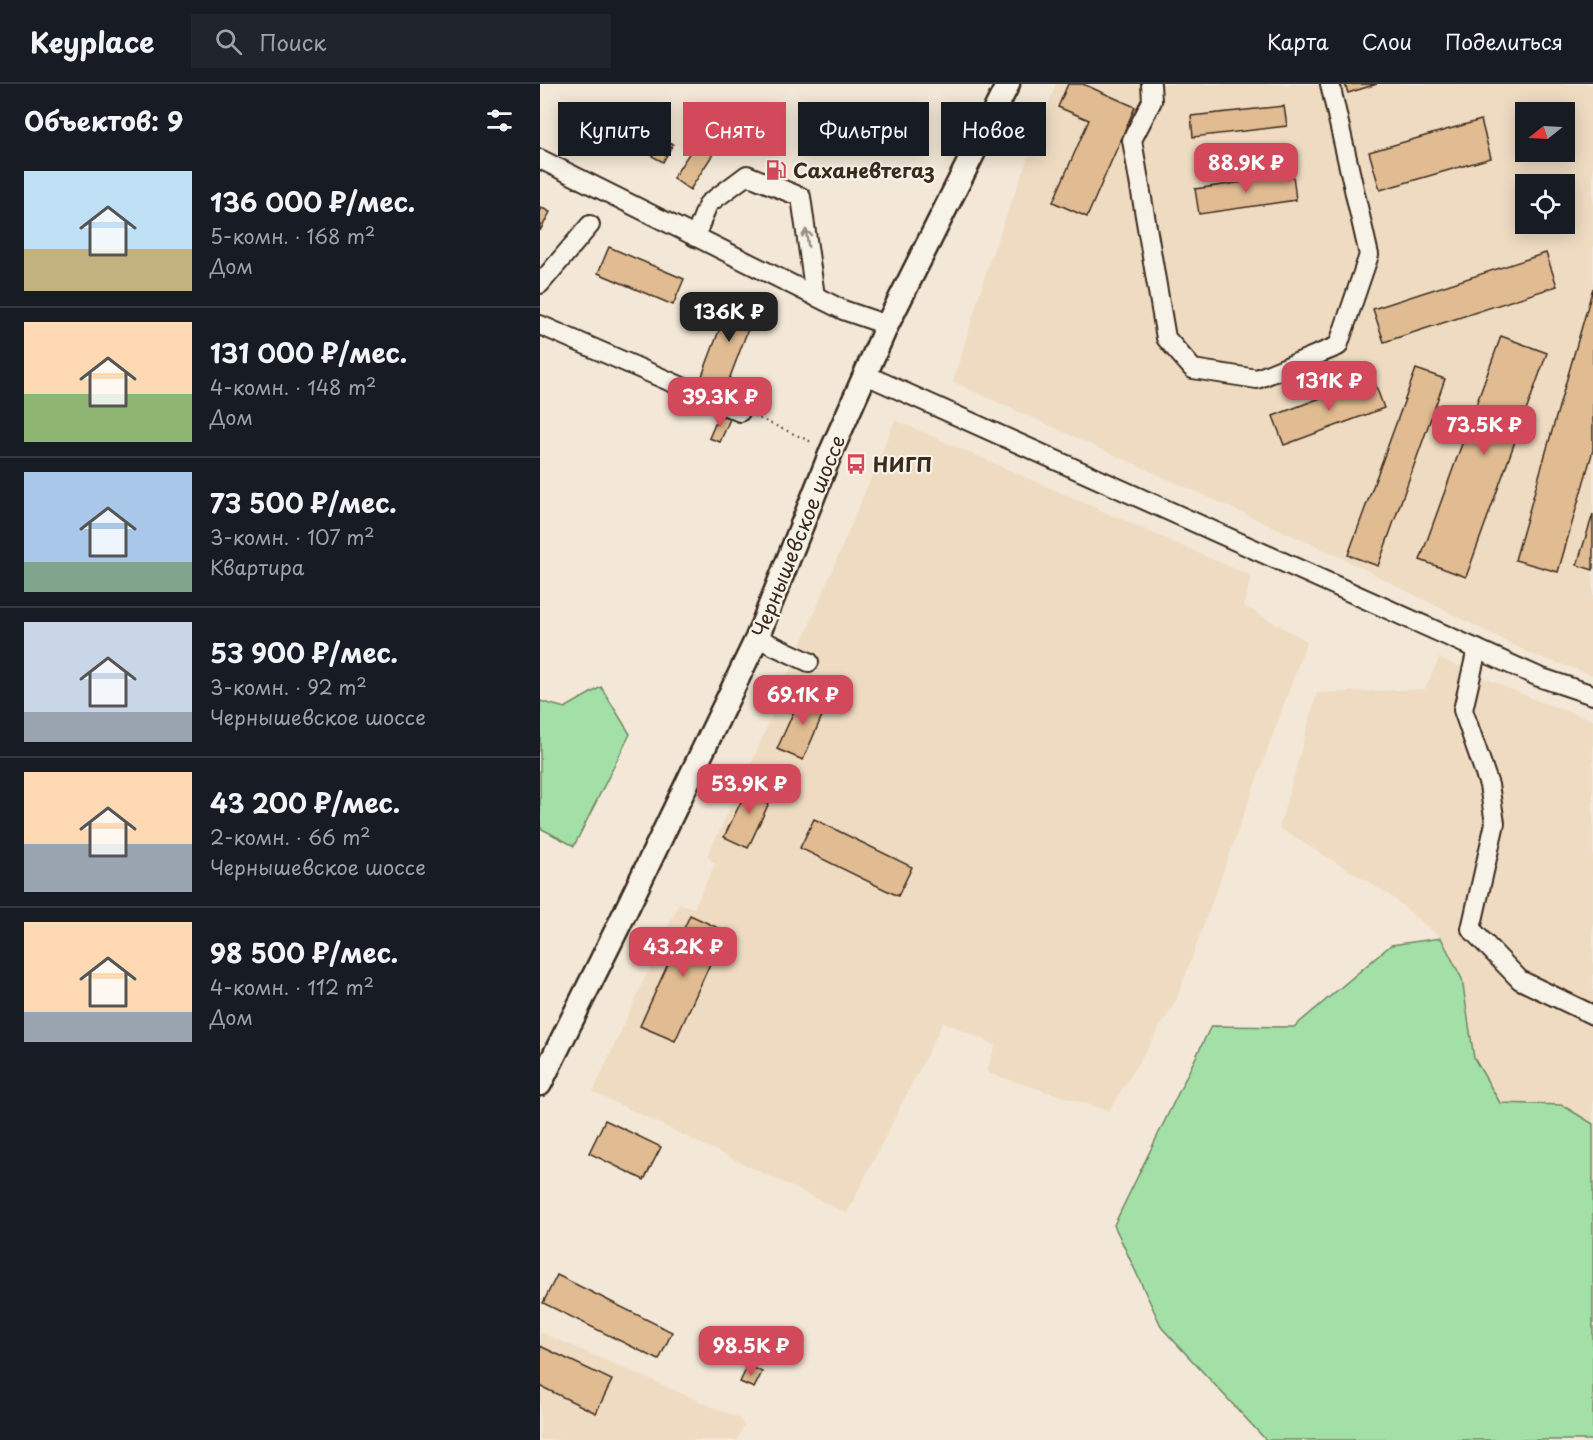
<!DOCTYPE html>
<html lang="ru">
<meta charset="utf-8">
<style>
:root{--surface:#171b24;--page:#20242c;--text:#f1f3f6;--muted:#9ea1a6;--line:#363941;--accent:#d1495b}
body{margin:0;font-family:"Playpen Sans",sans-serif;background:var(--page);color:var(--text);height:100vh;display:flex;flex-direction:column;font-size:22px;white-space:nowrap}
*{box-sizing:border-box;margin:0}
p{font-size:20px;color:var(--muted)}
.icon{flex:none;width:33px;height:33px;fill:none;stroke:currentColor;stroke-width:2;stroke-linecap:round;stroke-linejoin:round}
.map{position:relative;flex:1;overflow:hidden}
.drawer{display:flex;flex-direction:column;background:var(--surface);width:540px}
.drawer>*{flex:none}
.banner{position:absolute;left:18px;top:18px;width:570px;height:54px;display:flex;gap:12px}
.needle{width:39px;rotate:252deg}
.fabs{position:absolute;left:975px;top:18px;display:grid;gap:12px}
.fabs a{display:grid;place-items:center;width:60px;height:60px;border-radius:0px;background:var(--surface);box-shadow:0 3px 15px #0003;font-size:30px}
.price{position:absolute;translate:-50% -51px;padding:0 14px;border-radius:12px;background:var(--accent);color:#fff;font-size:20px;line-height:39px;filter:drop-shadow(0 2px 3px #0008)}
.price::after{content:'';position:absolute;left:50%;top:36px;width:18px;height:14px;margin-left:-9px;background:inherit;clip-path:polygon(0 0,100% 0,50% 100%)}
.price.on{background:#222;color:#fff}
ul{padding:0;list-style:none}
li{display:flex;align-items:center;gap:18px;height:150px;padding:0 24px}
li+li{border-top:2px solid var(--line)}
li span{display:grid;place-items:center;flex:none;width:168px;height:120px;border-radius:0px;color:#555}
li>.icon{margin-inline-start:auto}
span .icon{width:72px;height:72px;fill:#fffc;stroke-width:1}
li b{font-size:26px}
h2{display:flex;justify-content:space-between;align-items:center;height:72px;padding:0 24px;font-size:26px}
.tag{padding:0 21px;border-radius:0px;background:var(--surface);box-shadow:0 3px 15px #0003;font-size:21px;line-height:54px}
.tag.on{background:var(--accent);color:#fff}
header{display:flex;align-items:center;gap:36px;box-sizing:border-box;height:84px;padding:0 30px;background:var(--surface);border-bottom:2px solid var(--line)}
header strong{font-size:28px}
nav{display:flex;gap:33px;margin-inline-start:auto;font-size:21px}
.search{width:420px;height:54px;background:var(--page);display:flex;align-items:center;gap:15px;box-sizing:border-box;padding:0 21px;border-radius:0px;color:var(--muted);font-size:22px}
main{display:flex;flex:1;min-height:0}
.map>svg:first-child{display:block}
.built{fill:#eedbc2;fill-rule:evenodd}
.green{fill:#a3e0a7;stroke:#6f8562;stroke-width:1.5}
.building{fill:#e1bc92;stroke:#3b2a1e;stroke-width:1.5}
.lines{fill:none;stroke-linecap:round;stroke-linejoin:round}
.minor-casing{stroke:#3b2a1e;stroke-width:22}
.major-casing{stroke:#3b2a1e;stroke-width:27}
.path{stroke:#3b2a1e;stroke-width:2;stroke-dasharray:1.5 4.5;stroke-linecap:butt}
.minor{stroke:#f7f3e8;stroke-width:18}
.major{stroke:#f7f3e8;stroke-width:22}
.oneway{stroke:#998e83}
.labels{text-anchor:middle;dominant-baseline:central;stroke-width:4.5;stroke-linejoin:round;paint-order:stroke}
.poi-label{font-size:20px;font-weight:bold;fill:#3b2a1e;stroke:#f7f3e8;text-anchor:start}
.street-label{font-size:20px;fill:#3b2a1e;stroke:#f7f3e8}
</style>
<header>
<strong>Keyplace</strong>
<div class="search"><svg class="icon" aria-label="search" viewBox="0 0 24 24"><circle cx="10" cy="10" r="6"/><path d="M15 15l6 6"/></svg>Поиск</div>
<nav><a>Карта</a><a>Слои</a><a>Поделиться</a></nav>
</header>
<main>
<section class="drawer">
<h2>Объектов: 9<svg class="icon" aria-label="filters" viewBox="0 0 24 24"><path d="M4 7h16M4 17h16"/><circle cx="9" cy="7" r="2"/><circle cx="15" cy="17" r="2"/></svg></h2>
<ul>
<li><span style="background:linear-gradient(#bfe0f5 65%,#c2b280 0)"><svg class="icon" aria-label="home" viewBox="0 0 24 24"><path d="M3 11l9-7 9 7M6 9v11h12V9"/></svg></span><div><b>136 000 ₽/мес.</b><p>5-комн. · 168 m²</p><p>Дом</p></div></li>
<li><span style="background:linear-gradient(#ffd9b3 60%,#8fb573 0)"><svg class="icon" aria-label="home" viewBox="0 0 24 24"><path d="M3 11l9-7 9 7M6 9v11h12V9"/></svg></span><div><b>131 000 ₽/мес.</b><p>4-комн. · 148 m²</p><p>Дом</p></div></li>
<li><span style="background:linear-gradient(#a9c7e8 75%,#7fa58c 0)"><svg class="icon" aria-label="home" viewBox="0 0 24 24"><path d="M3 11l9-7 9 7M6 9v11h12V9"/></svg></span><div><b>73 500 ₽/мес.</b><p>3-комн. · 107 m²</p><p>Квартира</p></div></li>
<li><span style="background:linear-gradient(#c9d6e8 75%,#9aa5b1 0)"><svg class="icon" aria-label="home" viewBox="0 0 24 24"><path d="M3 11l9-7 9 7M6 9v11h12V9"/></svg></span><div><b>53 900 ₽/мес.</b><p>3-комн. · 92 m²</p><p>Чернышевское шоссе</p></div></li>
<li><span style="background:linear-gradient(#ffd9b3 60%,#9aa5b1 0)"><svg class="icon" aria-label="home" viewBox="0 0 24 24"><path d="M3 11l9-7 9 7M6 9v11h12V9"/></svg></span><div><b>43 200 ₽/мес.</b><p>2-комн. · 66 m²</p><p>Чернышевское шоссе</p></div></li>
<li><span style="background:linear-gradient(#ffd9b3 75%,#9aa5b1 0)"><svg class="icon" aria-label="home" viewBox="0 0 24 24"><path d="M3 11l9-7 9 7M6 9v11h12V9"/></svg></span><div><b>98 500 ₽/мес.</b><p>4-комн. · 112 m²</p><p>Дом</p></div></li>
</ul>
</section>
<div class="map">
<svg width="1053" height="1356" viewBox="0 0 1053 1356">
<rect width="100%" height="100%" fill="#f3e8d7"/>
<filter id="ink" filterUnits="userSpaceOnUse"><feTurbulence type="fractalNoise" baseFrequency=".0167" numOctaves="2"/><feDisplacementMap in="SourceGraphic" scale="12" xChannelSelector="R" yChannelSelector="G"/><feConvolveMatrix kernelMatrix="1 2 1 2 8 2 1 2 1" color-interpolation-filters="sRGB"/></filter>
<g filter="url(#ink)">
<g class="built">
<path d="M516 0H1053V591L991 570 800 473 413 298 450 175ZM986 28H1024V68H986ZM986 100H1024V140H986Z"/>
<path d="M355 336 711 492 704 522 767 557 636 917 569 1027 447 989 455 961 403 938 307 1129 53 1008 139 819 154 824 175 780 167 772 210 683Z"/>
<path d="M899 574 1003 619 1053 636V1040L1022 1021 960 1019 934 974 922 895 901 854 848 810 739 744 777 609 885 605Z"/>
<path d="M0 1248 199 1334 204 1341 197 1356H0Z"/>
</g>
<g class="green">
<path d="M61 603 90 650 34 762 0 744V617L25 624Z"/>
<path d="M901 854 922 895 934 974 960 1019 1022 1021 1053 1040V1356H726L622 1244 574 1141 671 942 754 943 851 861Z"/>
</g>
<g class="building">
<path d="M528 0H543L595 23 547 133 513 118 549 36 518 23Z"/>
<path d="M805 0H837L808 9Z"/>
<path d="M744 22 747 42 653 53 651 32Z"/>
<path d="M941 36 951 74 840 106 829 68Z"/>
<path d="M165 45 182 56 150 106 133 94Z"/>
<path d="M122 54 133 60 123 78 112 72Z"/>
<path d="M753 91 756 116 659 130 655 105Z"/>
<path d="M0 123 10 128 0 147Z"/>
<path d="M69 163 144 195 133 221 58 189Z"/>
<path d="M1006 169 1017 202 844 258 833 225Z"/>
<path d="M1053 204V366L1018 488 975 476Z"/>
<path d="M190 217 215 227 187 301 162 292Z"/>
<path d="M961 252 1007 269 926 493 880 476Z"/>
<path d="M876 285 905 295 838 482 808 471Z"/>
<path d="M833 294 844 324 744 361 733 332Z"/>
<path d="M179 331 190 335 180 358 169 354Z"/>
<path d="M1053 430V486L1037 481Z"/>
<path d="M263 607 288 618 263 676 237 665Z"/>
<path d="M211 697 234 708 208 764 184 753Z"/>
<path d="M274 735 372 783 358 812 260 764Z"/>
<path d="M150 831 185 847 135 957 100 942Z"/>
<path d="M65 1036 121 1063 104 1096 49 1069Z"/>
<path d="M17 1191 132 1248 119 1276 3 1219Z"/>
<path d="M0 1262 72 1296 56 1329 0 1302Z"/>
<path d="M208 1281 222 1288 214 1304 200 1298Z"/>
</g>
<g class="lines">
<g class="minor-casing">
<g id="minor">
<path d="M611 0 612 17 592 56 626 254 653 285 717 295 798 262 829 171 790 0"/>
<path d="M0 75 303 226 347 241"/>
<path d="M155 153 168 120 207 91 261 113 275 212"/>
<path d="M0 200 50 141"/>
<path d="M0 241 200 328"/>
<path d="M326 291 999 593 1053 611"/>
<path d="M217 554 269 578"/>
<path d="M937 565 923 626 949 701 955 739 931 845 980 896 1053 931"/>
</g>
</g>
<g class="major-casing">
<path id="major" d="M0 1000 78 843 217 554 291 368 347 241 468 0"/>
</g>
<path class="path" d="M214 332 274 359"/>
<use href="#minor" class="minor"/>
<use href="#major" class="major"/>
</g>
<defs><path id="oneway-shaft" d="M-6 0H5M1.5-3L5.5 0L1.5 3" fill="none" stroke-width="1.6" stroke-linecap="round" stroke-linejoin="round" transform="scale(1.5)"/></defs>
<use class="oneway" href="#oneway-shaft" transform="translate(267 154) rotate(-98)"/>
</g>
<defs>
<g id="fuel-bare" transform="scale(1.62)"><path d="M-5.5-6h7V0h2V4h1.3V-2.5L3-4.5l.8-.8L6-3V5H2.5V1h-1V6h-7ZM-4.2-4.7v3.2H.2V-4.7Z" fill="#d1495b" stroke="#f7f3e8" stroke-width="2.5" paint-order="stroke"/></g>
<g id="bus-bare" transform="scale(1.62)"><path d="M-5-6H5V4H4V6H2V4H-2V6H-4V4H-5ZM-3.5-4V0h7V-4ZM-3.5 1.2v1.5H-2V1.2ZM2 1.2v1.5H3.5V1.2Z" fill="#d1495b" stroke="#f7f3e8" stroke-width="2.5" paint-order="stroke"/></g>
</defs>
<g fill-rule="evenodd">
<use href="#fuel-bare" x="236" y="86"/>
<use href="#bus-bare" x="316" y="380"/>
</g>
<g class="labels">
<g class="poi-label">
<text x="253" y="86">Саханевтегаз</text>
<text x="333" y="380">НИГП</text>
</g>
<g class="street-label">
<text transform="translate(258 452) rotate(-68)">Чернышевское шоссе</text>
</g>
</g>
</svg>
<div class="fabs">
<a><svg class="needle" viewBox="-14 -14 28 28"><path d="M0-13l5 13h-10z" fill="#e53935"/><path d="M0 13l5-13h-10z" fill="#9ea1a6"/></svg></a>
<a><svg class="icon" aria-label="locate" viewBox="0 0 24 24"><circle cx="12" cy="12" r="6"/><path d="M12 2v4M12 18v4M2 12h4M18 12h4"/></svg></a>
</div>
<b class="price" style="left:706px;top:110px">88.9K ₽</b>
<b class="price on" style="left:189px;top:259px">136K ₽</b>
<b class="price" style="left:789px;top:328px">131K ₽</b>
<b class="price" style="left:180px;top:344px">39.3K ₽</b>
<b class="price" style="left:944px;top:372px">73.5K ₽</b>
<b class="price" style="left:263px;top:642px">69.1K ₽</b>
<b class="price" style="left:209px;top:731px">53.9K ₽</b>
<b class="price" style="left:143px;top:894px">43.2K ₽</b>
<b class="price" style="left:211px;top:1293px">98.5K ₽</b>
<div class="banner">
<a class="tag">Купить</a>
<a class="tag on">Снять</a>
<a class="tag">Фильтры</a>
<a class="tag">Новое</a>
</div>
</div>
</main>
